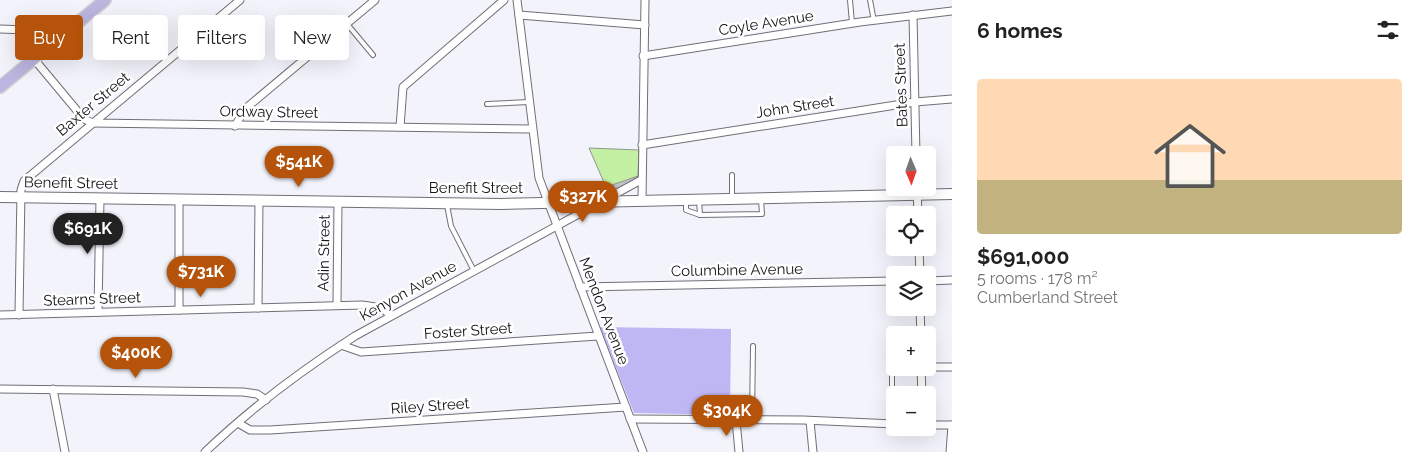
<!DOCTYPE html>
<meta charset="utf-8">
<style>
:root{--surface:#fff;--page:#f2f2f2;--text:#222;--muted:#767676;--line:#e0e0e0;--accent:#b45309}
body{margin:0;font-family:Raleway,sans-serif;background:var(--page);color:var(--text);height:100vh;display:flex;flex-direction:column;font-size:19px;white-space:nowrap}
*{box-sizing:border-box;margin:0}
p{font-size:16px;color:var(--muted)}
.icon{flex:none;width:28px;height:28px;fill:none;stroke:currentColor;stroke-width:2;stroke-linecap:round;stroke-linejoin:round}
.map{position:relative;flex:1;overflow:hidden}
.sheet{display:flex;flex-direction:column;background:var(--surface);width:475px}
.sheet>*{flex:none}
.guide{position:absolute;left:15px;top:15px;width:475px;height:45px;display:flex;gap:10px}
.needle{width:32px;rotate:178deg}
.fabs{position:absolute;left:886px;top:146px;display:grid;gap:10px}
.fabs a{display:grid;place-items:center;width:50px;height:50px;border-radius:5px;background:var(--surface);box-shadow:0 5px 20px #0002;font-size:25px}
.price{position:absolute;translate:-50% -42px;padding:0 11px;border-radius:18px;background:var(--accent);color:#fff;font-size:16px;line-height:32px;filter:drop-shadow(0 1px 2px #0008)}
.price::after{content:'';position:absolute;left:50%;top:30px;width:15px;height:11px;margin-left:-8px;background:inherit;clip-path:polygon(0 0,100% 0,50% 100%)}
.price.current{background:#222;color:#fff}
ul{padding:0;list-style:none}
li{display:grid;align-content:center;gap:10px;height:265px;padding:0 25px}
li+li{border-top:1px solid var(--line)}
li span{display:grid;place-items:center;height:155px;border-radius:5px;color:#555}
li>.icon{margin-inline-start:auto}
span .icon{width:90px;height:90px;fill:#fffc;stroke-width:1}
li b{font-size:21px}
h2{display:flex;justify-content:space-between;align-items:center;height:60px;padding:0 25px;font-size:21px}
.pill{padding:0 18px;border-radius:5px;background:var(--surface);box-shadow:0 5px 20px #0002;font-size:18px;line-height:45px}
.pill.current{background:var(--accent);color:#fff}
main{display:flex;flex:1;min-height:0}
.map>svg:first-child{display:block}
.green{fill:#beb7f4}
.shadow{fill:#0003}
.building{fill:#c4f0a4;stroke:#92968f}
.lines{fill:none;stroke-linecap:round;stroke-linejoin:round}
.lane-casing{stroke:#706f77;stroke-width:6}
.street-casing{stroke:#706f77;stroke-width:9}
.secondary-casing{stroke:#706f77;stroke-width:12}
.primary-casing{stroke:#d0d0d1;stroke-width:14}
.lane{stroke:#fff;stroke-width:4}
.street{stroke:#fff;stroke-width:7}
.secondary{stroke:#fff;stroke-width:10}
.primary{stroke:#bbb5df;stroke-width:11}
.labels{text-anchor:middle;dominant-baseline:central;stroke-width:5;stroke-linejoin:round;paint-order:stroke}
.street-label{font-size:15px;fill:#151417;stroke:#fff}
</style>
<main>
<div class="map">
<svg width="952" height="452" viewBox="0 0 952 452">
<rect width="100%" height="100%" fill="#f3f3fc"/>
<path class="green" d="M600 327 731 329 730 415 634 413Z"/>
<path class="shadow" d="M591 149 639 151 644 155 643 179 613 190 607 187Z"/>
<path class="building" d="M589 148 639 150 638 176 606 187Z"/>
<g class="lines">
<g class="lane-casing">
<g id="lane">
<path d="M850 0 852 23"/>
<path d="M870 0 874 21"/>
<path d="M347 24 373 55"/>
<path d="M487 104 529 102"/>
<path d="M732 175V197"/>
<path d="M686 200V210L700 215"/>
<path d="M699 200 700 215 762 214 761 200"/>
<path d="M447 205 451 226 474 271"/>
<path d="M892 346V387L894 392 898 395"/>
<path d="M752 420 753 346"/>
</g>
</g>
<g class="street-casing">
<g id="street">
<path d="M517 0 539 178 643 452"/>
<path d="M519 15 645 25"/>
<path d="M913 15 916 155"/>
<path d="M0 29 54 31 65 34"/>
<path d="M643 56 860 22 952 11"/>
<path d="M34 59 84 119 93 123 532 129"/>
<path d="M235 126 245 109 375 0"/>
<path d="M400 127 403 87 504 0"/>
<path d="M642 145 915 102 952 99"/>
<path d="M917 188 918 215"/>
<path d="M642 201 645 0"/>
<path d="M919 248 920 275"/>
<path d="M928 281 952 280"/>
<path d="M580 287 895 281"/>
<path d="M337 305 338 202"/>
<path d="M258 308 259 200"/>
<path d="M920 308 921 335"/>
<path d="M179 310V199"/>
<path d="M98 312 100 198"/>
<path d="M0 315 362 305 382 308 391 316"/>
<path d="M19 315 21 190 24 181 240 0"/>
<path d="M341 345 361 352 598 336"/>
<path d="M928 367H952"/>
<path d="M921 368 922 395"/>
<path d="M0 389 243 392 257 394 266 400"/>
<path d="M53 389 65 452"/>
<path d="M630 419 803 420 895 424"/>
<path d="M736 420 739 452"/>
<path d="M810 421 813 452"/>
<path d="M238 423 250 430H270L626 407"/>
<path d="M928 425H952"/>
<path d="M205 452C251 408 302 370 355 336L641 180"/>
<path d="M950 452 952 425"/>
</g>
</g>
<g class="secondary-casing">
<path id="secondary" d="M0 197 501 204 952 194"/>
</g>
<g class="primary-casing">
<path id="primary" d="M0 87 105 0"/>
</g>
<use href="#lane" class="lane"/>
<use href="#street" class="street"/>
<use href="#secondary" class="secondary"/>
<use href="#primary" class="primary"/>
</g>
<g class="labels">
<g class="street-label">
<text transform="translate(766 23) rotate(-9)">Coyle Avenue</text>
<text transform="translate(901 85) rotate(-92)">Bates Street</text>
<text transform="translate(93 104) rotate(-40)">Baxter Street</text>
<text transform="translate(795 107) rotate(-9)">John Street</text>
<text transform="translate(269 112) rotate(1)">Ordway Street</text>
<text transform="translate(71 183) rotate(1)">Benefit Street</text>
<text x="476" y="188">Benefit Street</text>
<text transform="translate(324 253) rotate(-89)">Adin Street</text>
<text transform="translate(737 270) rotate(-1)">Columbine Avenue</text>
<text transform="translate(408 291) rotate(-29)">Kenyon Avenue</text>
<text transform="translate(92 299) rotate(-2)">Stearns Street</text>
<text transform="translate(604 311) rotate(69)">Mendon Avenue</text>
<text transform="translate(468 331) rotate(-4)">Foster Street</text>
<text transform="translate(430 406) rotate(-4)">Riley Street</text>
</g>
</g>
</svg>
<div class="fabs">
<a><svg class="needle" viewBox="-14 -14 28 28"><path d="M0-13l5 13h-10z" fill="#e53935"/><path d="M0 13l5-13h-10z" fill="#767676"/></svg></a>
<a><svg class="icon" aria-label="locate" viewBox="0 0 24 24"><circle cx="12" cy="12" r="6"/><path d="M12 2v4M12 18v4M2 12h4M18 12h4"/></svg></a>
<a><svg class="icon" aria-label="layers" viewBox="0 0 24 24"><path d="M12 4l9 5-9 5-9-5zM3 14l9 5 9-5"/></svg></a>
<a>+</a>
<a>−</a>
</div>
<b class="price" style="left:299px;top:188px">$541K</b>
<b class="price" style="left:583px;top:223px">$327K</b>
<b class="price current" style="left:88px;top:255px">$691K</b>
<b class="price" style="left:201px;top:298px">$731K</b>
<b class="price" style="left:136px;top:379px">$400K</b>
<b class="price" style="left:727px;top:437px">$304K</b>
<div class="guide">
<a class="pill current">Buy</a>
<a class="pill">Rent</a>
<a class="pill">Filters</a>
<a class="pill">New</a>
</div>
</div>
<section class="sheet">
<h2>6 homes<svg class="icon" aria-label="filters" viewBox="0 0 24 24"><path d="M4 7h16M4 17h16"/><circle cx="9" cy="7" r="2"/><circle cx="15" cy="17" r="2"/></svg></h2>
<ul>
<li><span style="background:linear-gradient(#ffd9b3 65%,#c2b280 0)"><svg class="icon" aria-label="home" viewBox="0 0 24 24"><path d="M3 11l9-7 9 7M6 9v11h12V9"/></svg></span><div><b>$691,000</b><p>5 rooms · 178 m²</p><p>Cumberland Street</p></div></li>
</ul>
</section>
</main>
